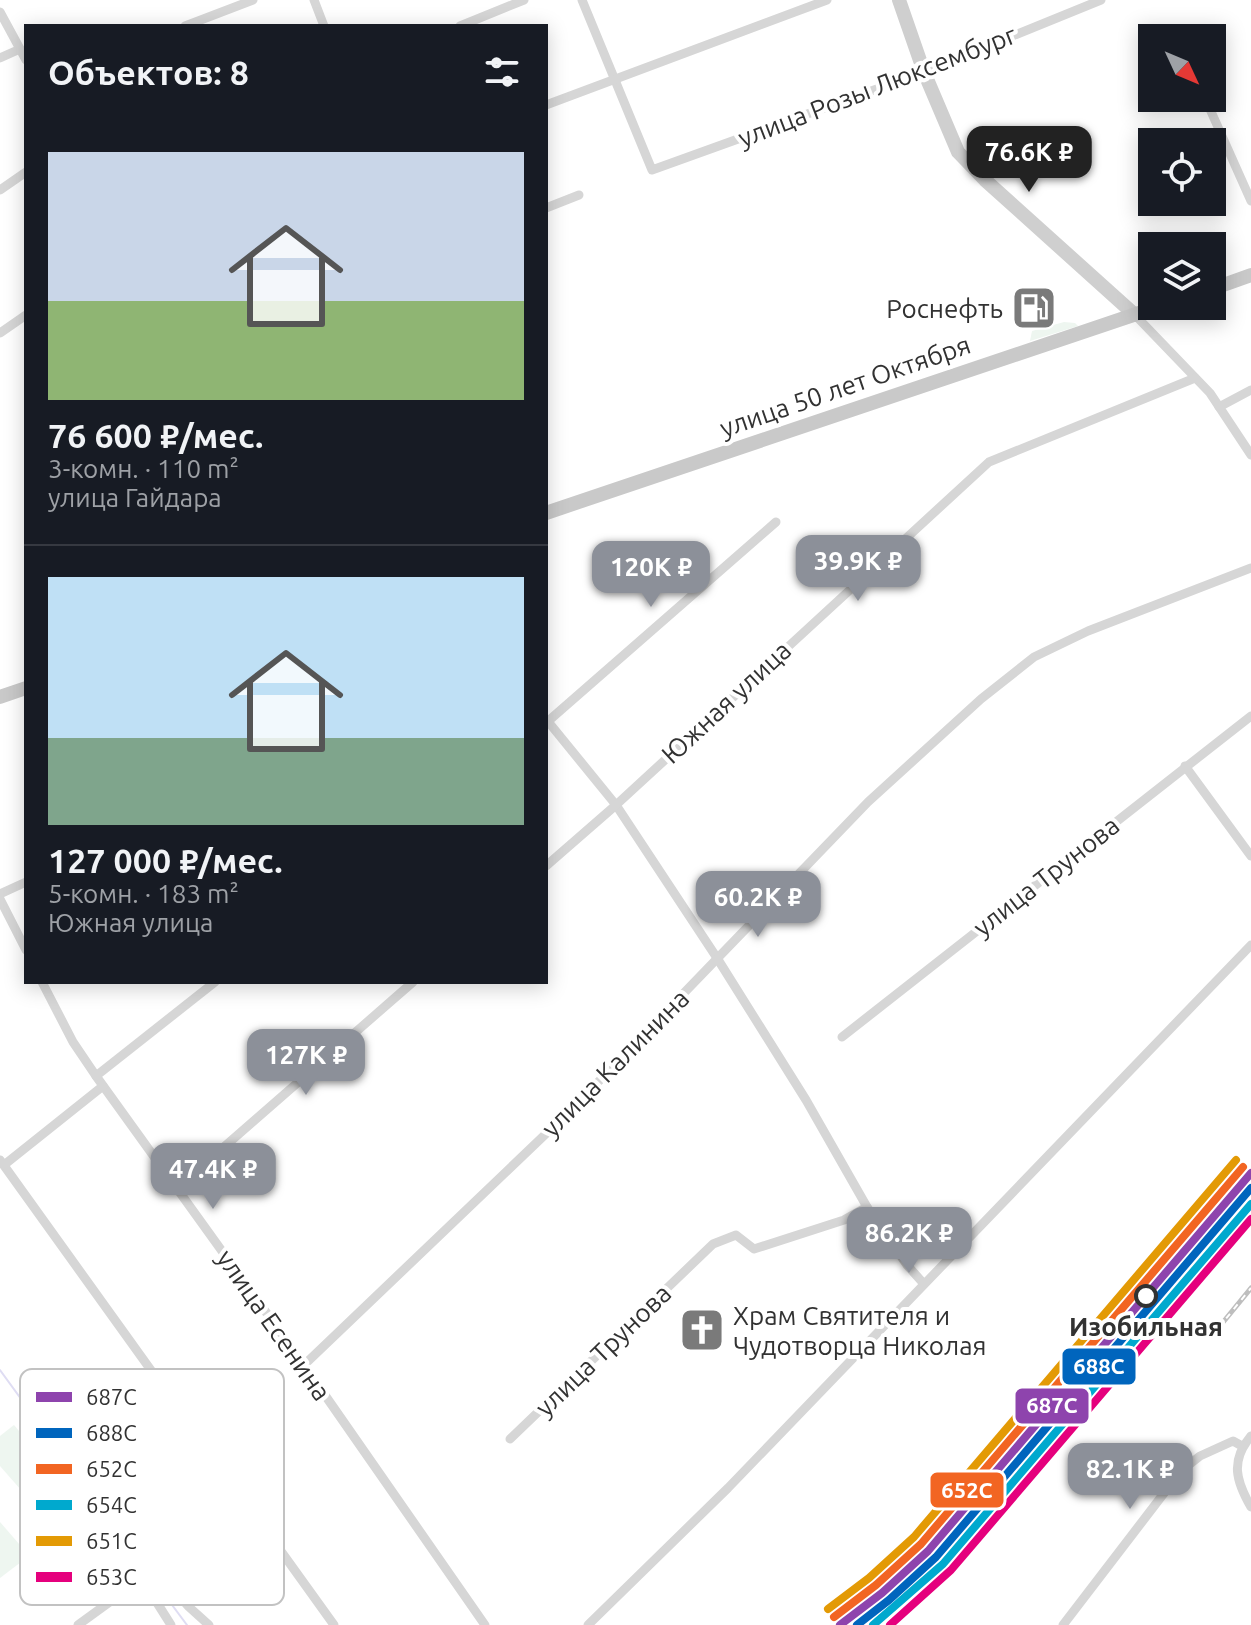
<!DOCTYPE html>
<html lang="ru">
<meta charset="utf-8">
<style>
:root{--surface:#171b24;--page:#20242c;--text:#f1f3f6;--muted:#9ea1a6;--line:#363941;--accent:#8c9099}
body{margin:0;font-family:Ubuntu,sans-serif;background:var(--page);color:var(--text);height:100vh;display:flex;flex-direction:column;font-size:30px;white-space:nowrap}
*{box-sizing:border-box;margin:0}
p{font-size:26px;color:var(--muted)}
.icon{flex:none;width:44px;height:44px;fill:none;stroke:currentColor;stroke-width:2;stroke-linecap:round;stroke-linejoin:round}
.map{position:relative;flex:1;overflow:hidden}
.details{position:absolute;left:24px;top:24px;width:524px;height:960px;display:flex;flex-direction:column;background:var(--surface);border-radius:0px;box-shadow:0 4px 20px #0003}
.details>*{flex:none}
.needle{width:52px;rotate:134deg}
.fabs{position:absolute;left:1138px;top:24px;display:grid;gap:16px}
.fabs a{display:grid;place-items:center;width:88px;height:88px;border-radius:0px;background:var(--surface);box-shadow:0 4px 20px #0003;font-size:40px}
.price{position:absolute;translate:-50% -68px;padding:0 18px;border-radius:16px;background:var(--accent);color:#fff;font-size:26px;line-height:52px;filter:drop-shadow(0 2px 4px #0008)}
.price::after{content:'';position:absolute;left:50%;top:48px;width:24px;height:18px;margin-left:-12px;background:inherit;clip-path:polygon(0 0,100% 0,50% 100%)}
.price.selected{background:#222;color:#fff}
ul{padding:0;list-style:none}
li{display:grid;align-content:center;gap:16px;height:424px;padding:0 24px}
li+li{border-top:2px solid var(--line)}
li span{display:grid;place-items:center;height:248px;border-radius:0px;color:#555}
li>.icon{margin-inline-start:auto}
span .icon{width:144px;height:144px;fill:#fffc;stroke-width:1}
li b{font-size:34px}
h2{display:flex;justify-content:space-between;align-items:center;height:96px;padding:0 24px;font-size:34px}
.map>svg:first-child{display:block}
.green{fill:#eef6f0}
.lines{fill:none;stroke-linecap:round;stroke-linejoin:round}
.stream{stroke:#dfddf3;stroke-width:2}
.street{stroke:#d6d6d6;stroke-width:9}
.secondary{stroke:#cfcfcf;stroke-width:14}
.primary{stroke:#c9c9c9;stroke-width:14}
.rail-casing{stroke:#bebebe;stroke-width:5}
.rail{stroke:#fff;stroke-width:2;stroke-dasharray:6;stroke-linecap:butt}
.rail-1-casing{stroke:#fff;stroke-width:14}
.rail-2-casing{stroke:#fff;stroke-width:14}
.rail-3-casing{stroke:#fff;stroke-width:14}
.rail-4-casing{stroke:#fff;stroke-width:14}
.rail-5-casing{stroke:#fff;stroke-width:14}
.rail-6-casing{stroke:#fff;stroke-width:14}
.rail-1{stroke:#8e44ad;stroke-width:8}
.rail-2{stroke:#0065bd;stroke-width:8}
.rail-3{stroke:#f26522;stroke-width:8}
.rail-4{stroke:#00a9ce;stroke-width:8}
.rail-5{stroke:#e39a05;stroke-width:8}
.rail-6{stroke:#e5007d;stroke-width:8}
.stop-dot{fill:#fff;stroke:#323232;stroke-width:4}
.labels{text-anchor:middle;dominant-baseline:central;stroke-width:8;stroke-linejoin:round;paint-order:stroke}
.street-label{font-size:26px;fill:#323232;stroke:#fff}
.poi-label{font-size:26px;fill:#323232;stroke:#fff;text-anchor:end}
.stop-label{font-size:26px;font-weight:bold;fill:#323232;stroke:#fff}
.key{fill:#fff;stroke:#c2c2c2;stroke-width:2}
.key-label{font-size:22px;fill:#323232}
.line-badge{stroke:#fff;stroke-width:3}
.badge-label{font-size:22px;text-anchor:middle;font-weight:bold;fill:#fff}
</style>
<div class="map">
<svg width="1251" height="1625" viewBox="0 0 1251 1625">
<rect width="100%" height="100%" fill="#fff"/>
<g class="green">
<path d="M1064 322 1075 323 1078 326 1030 341 1032 331Z"/>
<path d="M14 1425 120 1552 112 1560 86 1564 0 1466V1436Z"/>
<path d="M0 1522 26 1552 25 1559 0 1578Z"/>
</g>
<g class="lines">
<g class="stream">
<path d="M0 1370 145 1569"/>
<path d="M152 1578 187 1625"/>
</g>
<g class="street">
<path d="M314 0 324 26"/>
<path d="M582 0 652 170 924 72 1101 0"/>
<path d="M0 12 26 60"/>
<path d="M185 26 253 0"/>
<path d="M460 26 524 0"/>
<path d="M0 58 20 49"/>
<path d="M1205 98 1251 201"/>
<path d="M546 105 827 0"/>
<path d="M0 190 26 172"/>
<path d="M546 208 579 195"/>
<path d="M1135 315 1210 393 1251 455"/>
<path d="M0 333 26 315"/>
<path d="M1219 407 1251 390"/>
<path d="M546 719 616 805 717 958 806 1100 867 1207 907 1265 924 1284"/>
<path d="M546 723 776 522"/>
<path d="M1185 766 1251 856"/>
<path d="M546 866 616 805 989 462 1195 378"/>
<path d="M0 894 26 882"/>
<path d="M0 899 26 950"/>
<path d="M42 982 73 1042 96 1076 304 1365 485 1625"/>
<path d="M842 1037 1251 716"/>
<path d="M96 1076 215 982"/>
<path d="M0 1160 334 1625"/>
<path d="M4 1165 103 1086"/>
<path d="M177 1188 413 982"/>
<path d="M304 1365 575 1106 868 802 981 699 1034 657 1088 631 1251 568"/>
<path d="M123 1423 194 1519"/>
<path d="M1251 1436C1230 1461 1236 1481 1251 1507"/>
<path d="M510 1439 713 1244 736 1235 754 1249 844 1220 867 1207"/>
<path d="M155 1569 189 1607 209 1625"/>
<path d="M142 1579 171 1625"/>
<path d="M78 1625 155 1569 163 1544 175 1532 237 1491"/>
<path d="M588 1625 728 1488 1251 945"/>
<path d="M1063 1625 1181 1471 1200 1456 1233 1441 1242 1446"/>
</g>
<path class="secondary" d="M899 0 924 72 958 152 985 180 1135 315"/>
<g class="primary">
<path d="M1212 289 1251 275"/>
<path d="M546 513 1160 306"/>
<path d="M0 697 26 688"/>
</g>
<g class="rail-casing">
<g id="rail">
<path d="M1211 1337 1251 1288"/>
<path d="M893 1625 947 1569 1169 1309 1244 1210"/>
</g>
</g>
<use href="#rail" class="rail"/>
<g class="rail-1-casing">
<path id="rail-1" d="M840 1625 882 1593 928 1551 1251 1173"/>
</g>
<g class="rail-2-casing">
<path id="rail-2" d="M857 1625 889 1600 936 1557 1251 1188"/>
</g>
<g class="rail-3-casing">
<path id="rail-3" d="M834 1617 876 1585 921 1544 1243 1167"/>
</g>
<g class="rail-4-casing">
<path id="rail-4" d="M873 1625 943 1564 1251 1204"/>
</g>
<g class="rail-5-casing">
<path id="rail-5" d="M828 1609 869 1578 914 1537 1236 1160"/>
</g>
<g class="rail-6-casing">
<path id="rail-6" d="M890 1625 951 1570 1251 1219"/>
</g>
<use href="#rail-1" class="rail-1"/>
<use href="#rail-2" class="rail-2"/>
<use href="#rail-3" class="rail-3"/>
<use href="#rail-4" class="rail-4"/>
<use href="#rail-5" class="rail-5"/>
<use href="#rail-6" class="rail-6"/>
</g>
<defs>
<g id="fuel-square" transform="scale(2.3)"><rect x="-9" y="-9" width="18" height="18" rx="4" fill="#7a7a7a" stroke="#fff"/><path d="M-5.5-6h7V0h2V4h1.3V-2.5L3-4.5l.8-.8L6-3V5H2.5V1h-1V6h-7ZM-4.2-4.7v3.2H.2V-4.7Z" fill="#fff"/></g>
<g id="church-square" transform="scale(2.3)"><rect x="-9" y="-9" width="18" height="18" rx="4" fill="#7a7a7a" stroke="#fff"/><path d="M-1.2-6h2.4v3.5h3.3v2.4h-3.3V6h-2.4V-.1h-3.3v-2.4h3.3Z" fill="#fff"/></g>
</defs>
<g fill-rule="evenodd">
<use href="#fuel-square" x="1034" y="308"/>
<use href="#church-square" x="702" y="1330"/>
</g>
<circle class="stop-dot" cx="1146" cy="1296" r="10"/>
<g class="labels">
<g class="street-label">
<text transform="translate(877 86) rotate(-21)">улица Розы Люксембург</text>
<text transform="translate(845 386) rotate(-19)">улица 50 лет Октября</text>
<text transform="translate(726 702) rotate(-43)">Южная улица</text>
<text transform="translate(1046 876) rotate(-38)">улица Трунова</text>
<text transform="translate(615 1063) rotate(-45)">улица Калинина</text>
<text transform="translate(274 1325) rotate(55)">улица Есенина</text>
<text transform="translate(603 1350) rotate(-44)">улица Трунова</text>
</g>
<g class="poi-label">
<text x="1003" y="308">Роснефть</text>
<text x="733" y="1315" text-anchor="start">Храм Святителя и<tspan x="733" dy="30">Чудотворца Николая</tspan></text>
</g>
<g class="stop-label">
<text x="1146" y="1326">Изобильная</text>
</g>
</g>
<rect x="20" y="1369" width="264" height="236" rx="12" class="key"/>
<rect x="36" y="1392" width="36" height="10" fill="#8e44ad"/>
<rect x="36" y="1428" width="36" height="10" fill="#0065bd"/>
<rect x="36" y="1464" width="36" height="10" fill="#f26522"/>
<rect x="36" y="1500" width="36" height="10" fill="#00a9ce"/>
<rect x="36" y="1536" width="36" height="10" fill="#e39a05"/>
<rect x="36" y="1572" width="36" height="10" fill="#e5007d"/>
<g class="key-label">
<text x="86" y="1405">687С</text>
<text x="86" y="1441">688С</text>
<text x="86" y="1477">652С</text>
<text x="86" y="1513">654С</text>
<text x="86" y="1549">651С</text>
<text x="86" y="1585">653С</text>
</g>
<g class="line-badge">
<rect x="1061" y="1347" width="76" height="39" rx="8" fill="#0065bd"/>
<rect x="1014" y="1387" width="76" height="38" rx="8" fill="#8e44ad"/>
<rect x="929" y="1471" width="76" height="38" rx="8" fill="#f26522"/>
</g>
<g class="badge-label">
<text x="1099" y="1374">688С</text>
<text x="1052" y="1413">687С</text>
<text x="967" y="1498">652С</text>
</g>
</svg>
<div class="fabs">
<a><svg class="needle" viewBox="-14 -14 28 28"><path d="M0-13l5 13h-10z" fill="#e53935"/><path d="M0 13l5-13h-10z" fill="#9ea1a6"/></svg></a>
<a><svg class="icon" aria-label="locate" viewBox="0 0 24 24"><circle cx="12" cy="12" r="6"/><path d="M12 2v4M12 18v4M2 12h4M18 12h4"/></svg></a>
<a><svg class="icon" aria-label="layers" viewBox="0 0 24 24"><path d="M12 4l9 5-9 5-9-5zM3 14l9 5 9-5"/></svg></a>
</div>
<b class="price selected" style="left:1029px;top:194px">76.6K ₽</b>
<b class="price" style="left:858px;top:603px">39.9K ₽</b>
<b class="price" style="left:651px;top:609px">120K ₽</b>
<b class="price" style="left:758px;top:939px">60.2K ₽</b>
<b class="price" style="left:306px;top:1097px">127K ₽</b>
<b class="price" style="left:213px;top:1211px">47.4K ₽</b>
<b class="price" style="left:909px;top:1275px">86.2K ₽</b>
<b class="price" style="left:1130px;top:1511px">82.1K ₽</b>
<section class="details">
<h2>Объектов: 8<svg class="icon" aria-label="filters" viewBox="0 0 24 24"><path d="M4 7h16M4 17h16"/><circle cx="9" cy="7" r="2"/><circle cx="15" cy="17" r="2"/></svg></h2>
<ul>
<li><span style="background:linear-gradient(#c9d6e8 60%,#8fb573 0)"><svg class="icon" aria-label="home" viewBox="0 0 24 24"><path d="M3 11l9-7 9 7M6 9v11h12V9"/></svg></span><div><b>76 600 ₽/мес.</b><p>3-комн. · 110 m²</p><p>улица Гайдара</p></div></li>
<li><span style="background:linear-gradient(#bfe0f5 65%,#7fa58c 0)"><svg class="icon" aria-label="home" viewBox="0 0 24 24"><path d="M3 11l9-7 9 7M6 9v11h12V9"/></svg></span><div><b>127 000 ₽/мес.</b><p>5-комн. · 183 m²</p><p>Южная улица</p></div></li>
</ul>
</section>
</div>
